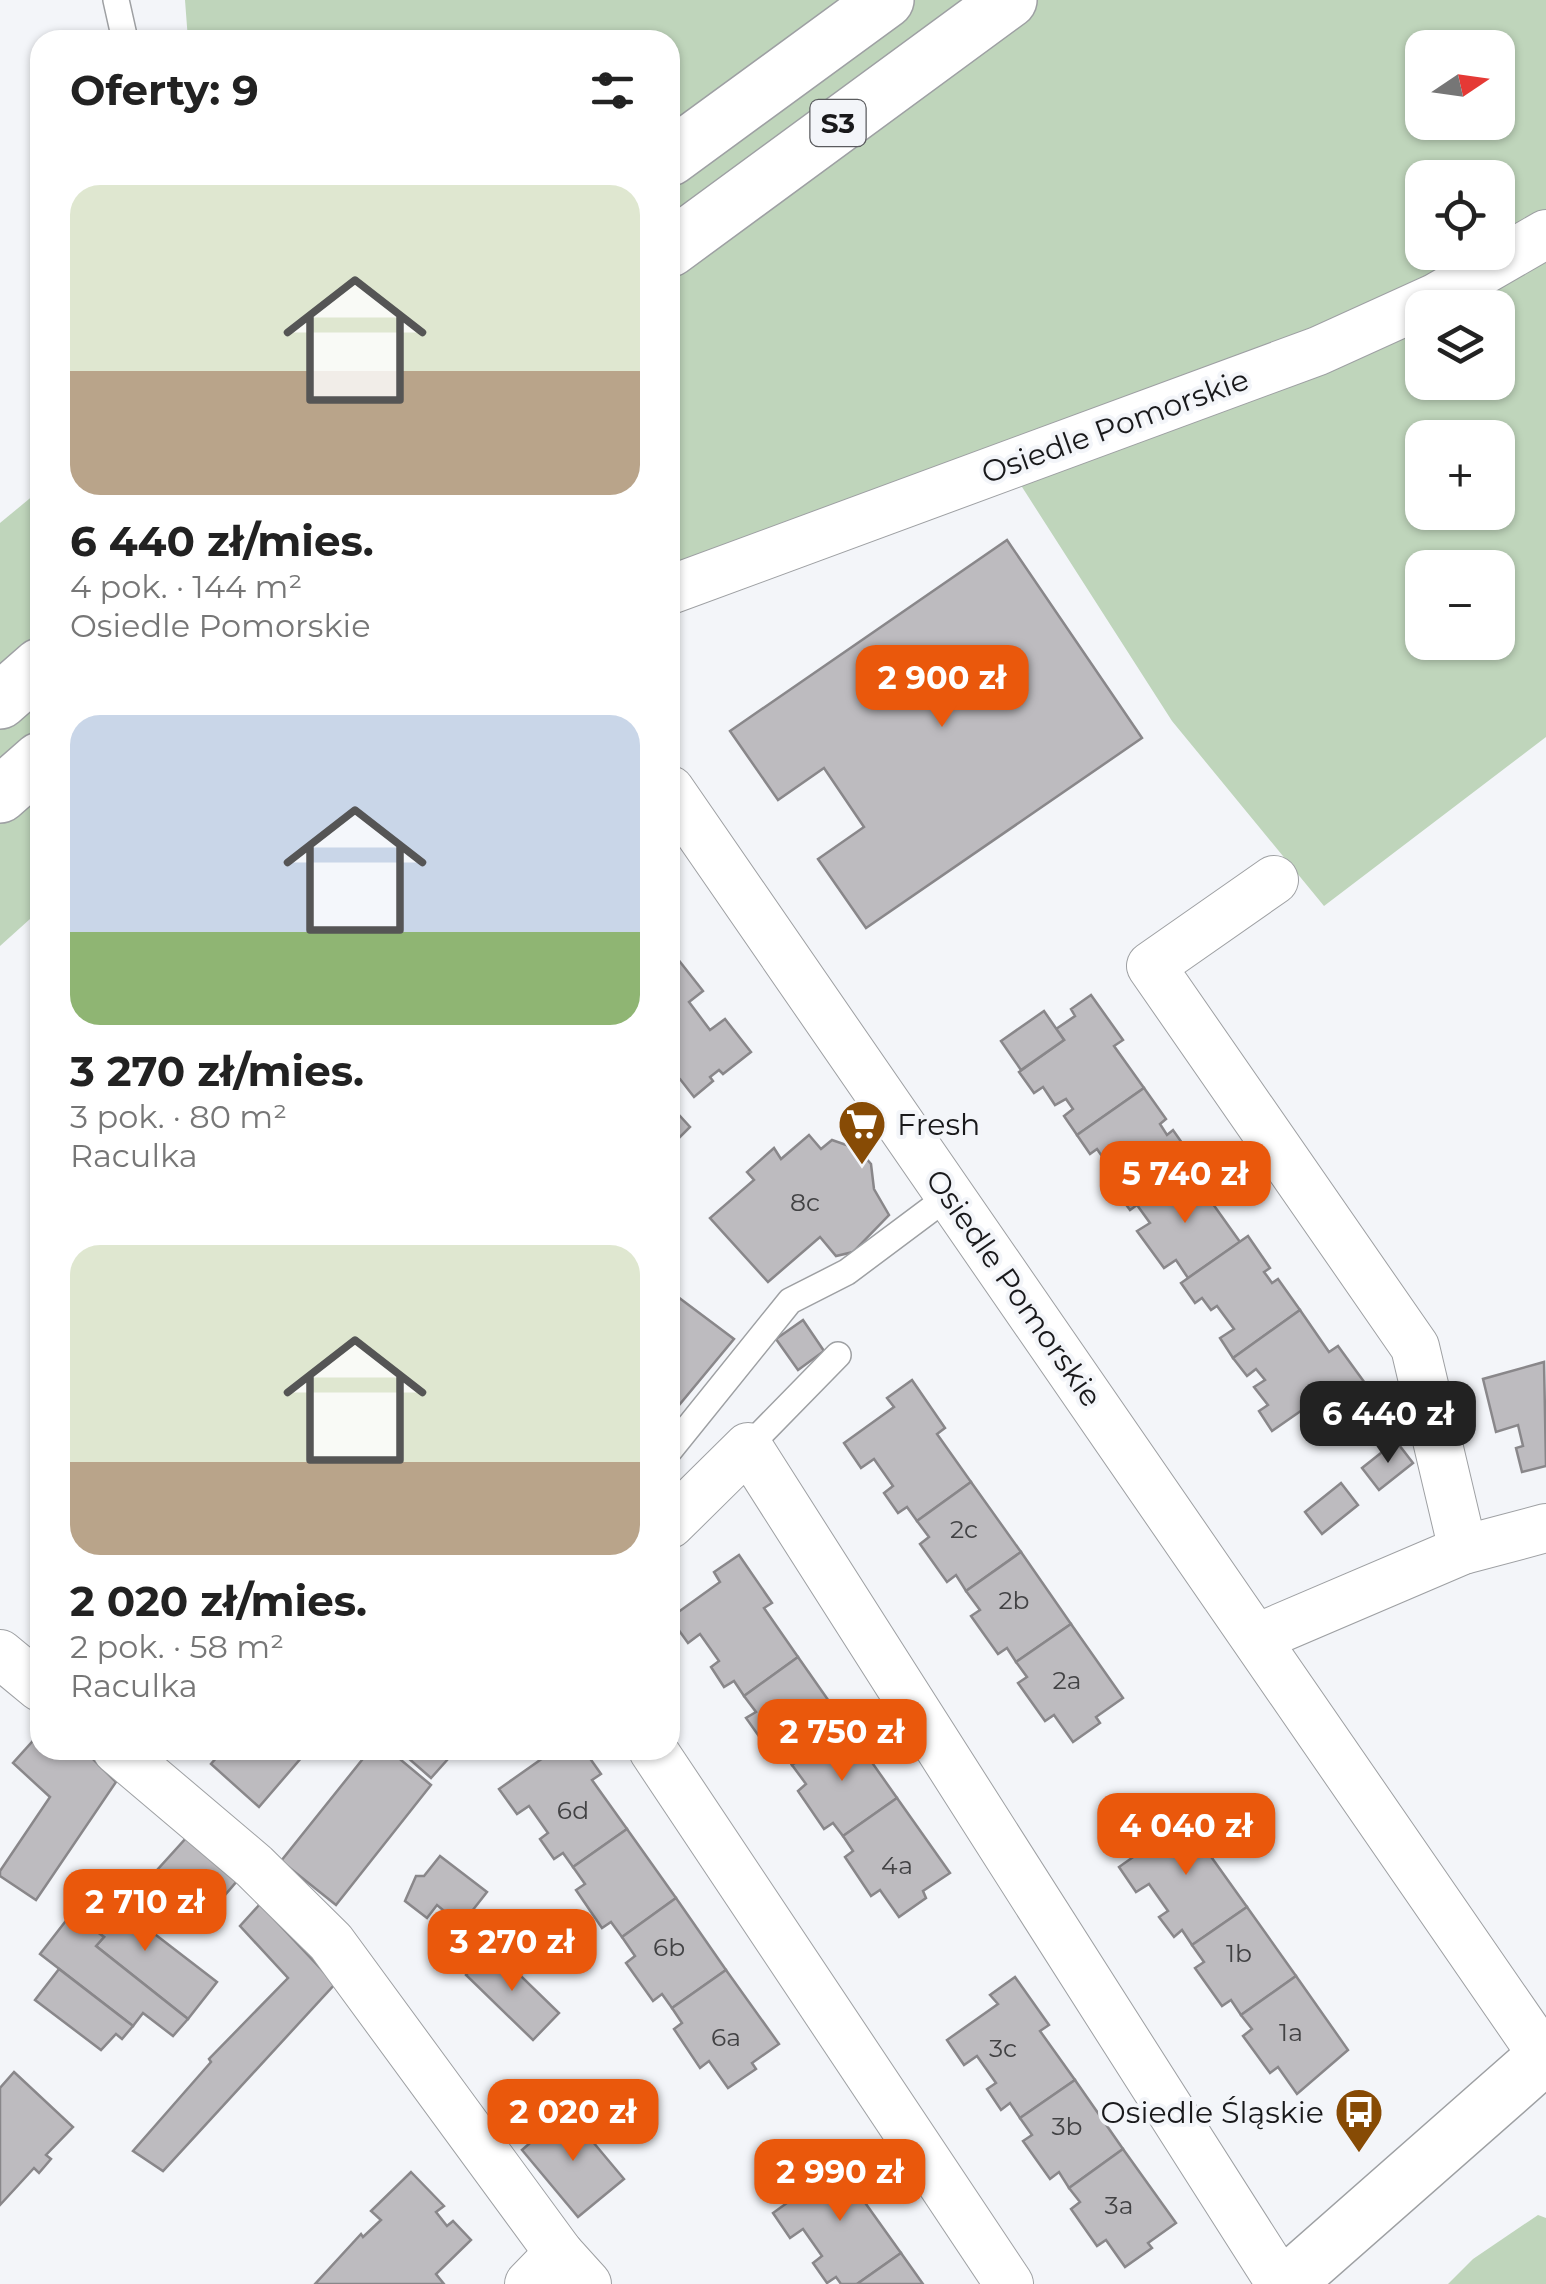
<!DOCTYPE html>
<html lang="pl">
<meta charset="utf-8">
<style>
:root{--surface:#fff;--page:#f2f2f2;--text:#222;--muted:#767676;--accent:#ea580c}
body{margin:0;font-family:Montserrat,sans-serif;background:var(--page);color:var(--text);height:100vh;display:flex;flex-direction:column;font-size:38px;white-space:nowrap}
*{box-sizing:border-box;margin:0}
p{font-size:32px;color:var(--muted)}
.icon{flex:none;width:55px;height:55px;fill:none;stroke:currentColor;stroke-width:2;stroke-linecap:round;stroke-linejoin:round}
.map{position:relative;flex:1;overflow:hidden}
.details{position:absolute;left:30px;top:30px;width:650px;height:1730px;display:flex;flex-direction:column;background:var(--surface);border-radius:30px;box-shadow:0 2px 8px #0004}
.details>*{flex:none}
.needle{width:65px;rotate:77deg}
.controls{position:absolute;left:1405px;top:30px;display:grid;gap:20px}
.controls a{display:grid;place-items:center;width:110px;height:110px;border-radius:20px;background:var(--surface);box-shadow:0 2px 8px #0004;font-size:50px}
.price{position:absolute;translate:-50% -85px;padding:0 22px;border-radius:20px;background:var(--accent);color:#fff;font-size:32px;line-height:65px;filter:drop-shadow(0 2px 5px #0008)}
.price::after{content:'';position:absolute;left:50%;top:60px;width:30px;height:22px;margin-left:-15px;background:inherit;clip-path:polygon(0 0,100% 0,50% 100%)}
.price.active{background:#222;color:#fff}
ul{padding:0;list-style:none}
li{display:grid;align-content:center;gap:20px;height:530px;padding:0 40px}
li span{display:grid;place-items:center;height:310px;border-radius:30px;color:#555}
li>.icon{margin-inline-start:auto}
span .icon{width:180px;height:180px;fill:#fffc;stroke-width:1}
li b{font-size:42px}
h2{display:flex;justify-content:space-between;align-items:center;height:120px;padding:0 40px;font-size:42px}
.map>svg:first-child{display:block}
.green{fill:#bfd5bb;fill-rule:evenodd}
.building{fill:#bdbbbf;stroke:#89878a;stroke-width:2.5}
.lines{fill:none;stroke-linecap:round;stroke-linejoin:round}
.lane-casing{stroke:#9ea0a3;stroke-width:28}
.street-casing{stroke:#9ea0a3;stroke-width:50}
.secondary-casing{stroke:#9ea0a3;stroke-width:58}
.highway-casing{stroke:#9ea0a3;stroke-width:58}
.lane{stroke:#fff;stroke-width:25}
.street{stroke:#fff;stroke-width:48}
.secondary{stroke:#fff;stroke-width:55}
.highway{stroke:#fff;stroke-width:55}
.labels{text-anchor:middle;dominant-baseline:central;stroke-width:8;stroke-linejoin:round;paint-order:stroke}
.number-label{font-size:25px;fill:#424244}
.shield{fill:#f3f5f9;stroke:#5a5b5e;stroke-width:2.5}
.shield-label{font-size:28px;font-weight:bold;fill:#19191b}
.street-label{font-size:30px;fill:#19191b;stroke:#f3f5f9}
.poi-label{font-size:30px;fill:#19191b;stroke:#f3f5f9;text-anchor:start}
</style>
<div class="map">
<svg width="1546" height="2284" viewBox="0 0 1546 2284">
<rect width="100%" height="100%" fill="#f3f5f9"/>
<g class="green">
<path d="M185 0H1546V737L1324 906 1172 721 1006 462 670 589V40H188ZM1422 48H1498V122H1422ZM1422 178H1498V252H1422ZM1422 308H1498V382H1422ZM1422 438H1498V512H1422ZM1422 568H1498V642H1422Z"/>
<path d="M40 490V910L0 946V523Z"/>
<path d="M1538 2215 1546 2218V2284H1448L1473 2259Z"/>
</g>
<g class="building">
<path d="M1007 540 1142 738 866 928 818 859 864 827 824 768 778 800 730 731Z"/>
<path d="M677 958 703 991 689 1002 710 1030 725 1019 751 1052 723 1074 719 1070 710 1077 713 1081 694 1097 680 1079 670 1075V963Z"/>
<path d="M1091 995 1123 1040 1114 1046 1144 1088 1077 1135 1064 1116 1073 1109 1066 1099 1055 1105 1043 1087 1034 1093 1019 1072 1064 1040 1056 1029 1075 1016 1071 1009Z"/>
<path d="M1044 1011 1064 1040 1021 1070 1001 1041Z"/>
<path d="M1144 1088 1166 1119 1160 1124 1167 1135 1173 1130 1196 1163 1130 1210 1116 1191 1129 1181 1112 1157 1106 1162 1097 1149 1090 1154 1077 1135Z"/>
<path d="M670 1105 690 1127 670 1147Z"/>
<path d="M809 1135 821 1149 832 1140 858 1149 871 1164 874 1189 889 1215 853 1252 836 1256 820 1237 768 1282 710 1218 754 1180 747 1172 774 1148 781 1159Z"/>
<path d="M1188 1169 1240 1242 1188 1278 1176 1260 1164 1268 1137 1231 1150 1223 1137 1205Z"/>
<path d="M1248 1236 1270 1268 1264 1272 1267 1276 1272 1283 1278 1279 1300 1310 1233 1358 1220 1338 1234 1329 1217 1306 1211 1310 1202 1298 1195 1303 1181 1283Z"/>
<path d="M674 1294 734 1339 670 1416V1299Z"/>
<path d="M1300 1310 1329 1352 1338 1346 1370 1390 1327 1411 1318 1399 1272 1431 1259 1411 1268 1405 1254 1387 1265 1380 1256 1369 1247 1376 1233 1358Z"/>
<path d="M803 1320 824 1351 798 1370 776 1339Z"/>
<path d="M1544 1362 1546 1466 1522 1472 1516 1448 1523 1446 1518 1425 1496 1432 1483 1379Z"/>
<path d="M912 1380 945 1428 937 1434 971 1482 917 1521 907 1507 898 1513 884 1493 893 1486 874 1459 861 1468 844 1443 894 1407 887 1398Z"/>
<path d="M1396 1441 1413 1463 1379 1490 1362 1468Z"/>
<path d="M971 1482 1021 1552 966 1591 956 1575 947 1582 920 1544 929 1537 917 1521Z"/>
<path d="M1341 1483 1358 1505 1322 1534 1305 1512Z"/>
<path d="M1021 1552 1071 1624 1016 1662 1007 1648 998 1654 971 1616 980 1610 966 1591Z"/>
<path d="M739 1555 772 1603 764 1608 798 1657 744 1696 734 1681 724 1687 711 1667 719 1661 700 1634 688 1643 670 1618 720 1582 714 1572Z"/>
<path d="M1071 1624 1123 1698 1096 1717 1100 1723 1073 1742 1054 1715 1045 1721 1018 1683 1027 1677 1016 1662Z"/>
<path d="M798 1657 847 1727 792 1765 782 1750 773 1756 746 1718 756 1712 744 1696Z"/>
<path d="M847 1727 897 1798 843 1836 833 1823 824 1829 798 1791 806 1784 792 1765Z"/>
<path d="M40 1733V1750H84L116 1782 36 1900 0 1876V1871L50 1797 13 1763Z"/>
<path d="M223 1750H308L259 1807 211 1764Z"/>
<path d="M370 1750H389L431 1785 336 1905 281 1861Z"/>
<path d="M399 1750H456L431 1778Z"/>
<path d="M547 1750H584L601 1774 592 1780 627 1829 573 1867 563 1853 554 1859 540 1839 548 1833 529 1806 517 1814 499 1789 550 1753Z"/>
<path d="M897 1798 950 1873 923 1891 926 1898 899 1917 880 1890 871 1896 845 1857 853 1851 843 1836Z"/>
<path d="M1187 1804 1221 1852 1212 1858 1247 1907 1192 1945 1182 1930 1174 1937 1159 1917 1168 1911 1149 1884 1136 1892 1119 1867 1170 1831 1162 1822Z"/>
<path d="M627 1829 676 1898 622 1937 611 1922 602 1928 576 1890 585 1884 573 1867Z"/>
<path d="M187 1837 237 1881 200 1924 149 1879Z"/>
<path d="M440 1856 487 1892 461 1925 437 1905 427 1918 405 1901 416 1876H424Z"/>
<path d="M91 1885 217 1982 188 2019 96 1946 104 1937 72 1913Z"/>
<path d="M676 1898 726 1970 672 2008 662 1994 653 2001 626 1963 635 1956 622 1937Z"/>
<path d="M260 1904 335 1984 163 2171 133 2151 211 2062 209 2059 288 1978 240 1926Z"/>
<path d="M1247 1907 1296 1976 1241 2015 1231 2000 1222 2006 1195 1968 1204 1962 1192 1945Z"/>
<path d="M72 1913 104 1937 96 1946 188 2019 173 2036 143 2013 133 2026 40 1954Z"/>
<path d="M492 1948 559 2013 533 2040 466 1975Z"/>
<path d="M59 1969 133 2026 122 2039 116 2034 101 2050 35 2000Z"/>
<path d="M726 1970 779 2044 752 2063 756 2069 728 2088 709 2061 700 2068 674 2029 682 2023 672 2008Z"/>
<path d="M1296 1976 1348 2050 1297 2094 1278 2067 1270 2073 1243 2036 1252 2029 1241 2015Z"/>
<path d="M1015 1977 1049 2025 1040 2031 1075 2080 1020 2118 1010 2103 1001 2110 987 2089 996 2083 977 2056 964 2065 947 2040 998 2004 990 1995Z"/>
<path d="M14 2072 73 2127 46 2155 51 2159 39 2173 34 2168 0 2205V2088Z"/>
<path d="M1075 2080 1123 2149 1069 2188 1059 2172 1050 2179 1023 2141 1032 2135 1020 2118Z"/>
<path d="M567 2111 624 2179 578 2217 522 2150Z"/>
<path d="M1123 2149 1176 2223 1148 2243 1152 2248 1125 2267 1106 2240 1097 2246 1071 2209 1080 2202 1069 2188Z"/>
<path d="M841 2151 875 2198 866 2204 901 2253 857 2284H841L836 2277 827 2283 813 2263 822 2256 803 2229 790 2238 773 2213 823 2177 816 2168Z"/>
<path d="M411 2172 444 2206 436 2212 447 2226 453 2221 471 2240 436 2274 444 2284H315L361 2234 363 2237 381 2220 371 2211Z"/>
<path d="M901 2253 923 2284H857Z"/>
</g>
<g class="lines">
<g class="lane-casing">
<g id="lane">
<path d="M116 0 125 40"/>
<path d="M748 1447 838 1355"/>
<path d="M670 1450 790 1301 847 1272 950 1195"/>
</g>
</g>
<g class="street-casing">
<g id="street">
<path d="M670 590 1318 351 1437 297 1546 234"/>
<path d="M670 790 1544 2057"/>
<path d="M1274 880 1151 966 1415 1347 1463 1550"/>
<path d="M670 1524 748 1447 1281 2284"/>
<path d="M1257 1638 1463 1550 1546 1528"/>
<path d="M0 1654 40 1687"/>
<path d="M117 1750 254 1866 331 1942 559 2253 587 2284"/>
<path d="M653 1750 1009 2284"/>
<path d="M529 2284 559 2253"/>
</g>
</g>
<g class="secondary-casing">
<path id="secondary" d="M1286 2284 1544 2057 1546 2061"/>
</g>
<g class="highway-casing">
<g id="highway">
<path d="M670 158 886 0"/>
<path d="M670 249 1009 0"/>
<path d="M0 701 40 666"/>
<path d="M0 795 40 760"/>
</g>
</g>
<use href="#lane" class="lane"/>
<use href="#street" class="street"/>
<use href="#secondary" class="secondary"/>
<use href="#highway" class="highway"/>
</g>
<defs>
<g id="supermarket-pin" transform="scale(2.5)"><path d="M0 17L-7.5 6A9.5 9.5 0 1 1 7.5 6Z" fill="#874b05" stroke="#f3f5f9"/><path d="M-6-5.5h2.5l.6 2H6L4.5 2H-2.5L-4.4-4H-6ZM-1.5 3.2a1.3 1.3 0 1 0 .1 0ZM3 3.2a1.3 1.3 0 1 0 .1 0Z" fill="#fff"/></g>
<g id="bus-pin" transform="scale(2.5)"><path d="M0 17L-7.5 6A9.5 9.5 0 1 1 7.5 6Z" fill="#874b05" stroke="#f3f5f9"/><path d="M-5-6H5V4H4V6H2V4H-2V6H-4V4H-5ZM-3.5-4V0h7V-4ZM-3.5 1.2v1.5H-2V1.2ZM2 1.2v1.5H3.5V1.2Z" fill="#fff"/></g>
</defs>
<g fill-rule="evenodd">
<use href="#supermarket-pin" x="862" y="1124"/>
<use href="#bus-pin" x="1359" y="2112"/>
</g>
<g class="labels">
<g class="number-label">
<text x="805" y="1202">8c</text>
<text x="964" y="1529">2c</text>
<text x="1014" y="1600">2b</text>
<text x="1067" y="1680">2a</text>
<text x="573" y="1810">6d</text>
<text x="897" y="1865">4a</text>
<text x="669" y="1947">6b</text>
<text x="1239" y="1953">1b</text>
<text x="1291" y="2032">1a</text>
<text x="726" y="2037">6a</text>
<text x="1003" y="2048">3c</text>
<text x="1067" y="2126">3b</text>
<text x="1119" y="2205">3a</text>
</g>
<rect class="shield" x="810.5" y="100" width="55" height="46" rx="8"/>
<g class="shield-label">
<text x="838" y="123">S3</text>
</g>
<g class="street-label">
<text transform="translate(1115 426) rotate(-20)">Osiedle Pomorskie</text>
<text transform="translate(1014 1288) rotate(55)">Osiedle Pomorskie</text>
</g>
<g class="poi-label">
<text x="897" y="1124">Fresh</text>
<text x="1324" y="2112" text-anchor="end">Osiedle Śląskie</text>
</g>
</g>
</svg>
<div class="controls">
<a><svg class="needle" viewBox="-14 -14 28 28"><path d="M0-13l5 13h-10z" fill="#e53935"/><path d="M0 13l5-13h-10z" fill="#767676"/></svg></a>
<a><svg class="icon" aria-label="locate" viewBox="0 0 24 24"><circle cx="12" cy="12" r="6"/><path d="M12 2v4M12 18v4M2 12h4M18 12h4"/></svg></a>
<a><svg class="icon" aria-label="layers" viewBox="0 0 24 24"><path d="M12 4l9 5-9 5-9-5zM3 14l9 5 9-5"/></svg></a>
<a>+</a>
<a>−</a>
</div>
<b class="price" style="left:942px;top:730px">2 900 zł</b>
<b class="price" style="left:1185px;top:1226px">5 740 zł</b>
<b class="price active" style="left:1388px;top:1466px">6 440 zł</b>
<b class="price" style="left:842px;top:1784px">2 750 zł</b>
<b class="price" style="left:1186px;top:1878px">4 040 zł</b>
<b class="price" style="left:145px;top:1954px">2 710 zł</b>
<b class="price" style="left:512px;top:1994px">3 270 zł</b>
<b class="price" style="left:573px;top:2164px">2 020 zł</b>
<b class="price" style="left:840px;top:2224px">2 990 zł</b>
<section class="details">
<h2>Oferty: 9<svg class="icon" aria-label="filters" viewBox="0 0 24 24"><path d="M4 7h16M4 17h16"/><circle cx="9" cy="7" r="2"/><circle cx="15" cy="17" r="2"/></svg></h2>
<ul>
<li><span style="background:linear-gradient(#dfe7d0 60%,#b9a48a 0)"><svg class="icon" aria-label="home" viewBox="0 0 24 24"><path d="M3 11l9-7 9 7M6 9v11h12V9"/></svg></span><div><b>6 440 zł/mies.</b><p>4 pok. · 144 m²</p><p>Osiedle Pomorskie</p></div></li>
<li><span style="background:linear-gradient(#c9d6e8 70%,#8fb573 0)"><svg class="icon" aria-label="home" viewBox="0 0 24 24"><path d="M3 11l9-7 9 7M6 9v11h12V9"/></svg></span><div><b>3 270 zł/mies.</b><p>3 pok. · 80 m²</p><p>Raculka</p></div></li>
<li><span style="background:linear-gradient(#dfe7d0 70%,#b9a48a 0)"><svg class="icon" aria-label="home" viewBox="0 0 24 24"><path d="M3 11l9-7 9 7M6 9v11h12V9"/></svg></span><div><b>2 020 zł/mies.</b><p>2 pok. · 58 m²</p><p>Raculka</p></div></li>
</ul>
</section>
</div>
